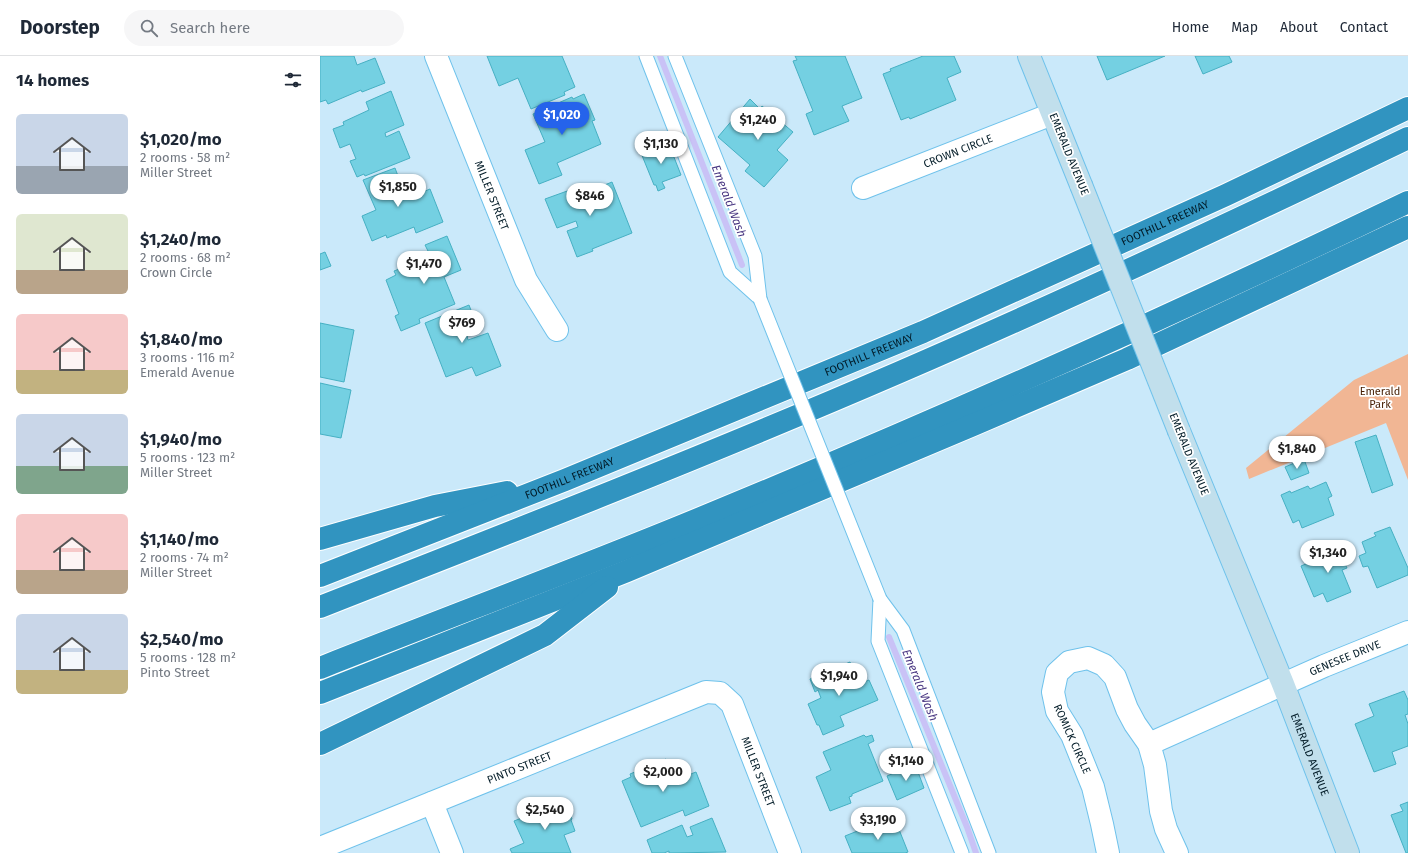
<!DOCTYPE html>
<meta charset="utf-8">
<style>
:root{--surface:#fff;--page:#f6f6f7;--text:#1f2937;--muted:#747a83;--line:#e0e1e3;--accent:#2563eb}
body{margin:0;font-family:"Fira Sans",sans-serif;background:var(--page);color:var(--text);height:100vh;display:flex;flex-direction:column;font-size:15px;white-space:nowrap}
*{box-sizing:border-box;margin:0}
p{font-size:13px;color:var(--muted)}
.icon{flex:none;width:22px;height:22px;fill:none;stroke:currentColor;stroke-width:2;stroke-linecap:round;stroke-linejoin:round}
.map{position:relative;flex:1;overflow:hidden}
.sheet{display:flex;flex-direction:column;background:var(--surface);width:320px}
.sheet>*{flex:none}
.price{position:absolute;translate:-50% -34px;padding:0 9px;border-radius:14px;background:#fff;color:#222;font-size:13px;line-height:26px;filter:drop-shadow(0 1px 2px #0008)}
.price::after{content:'';position:absolute;left:50%;top:24px;width:12px;height:9px;margin-left:-6px;background:inherit;clip-path:polygon(0 0,100% 0,50% 100%)}
.price.selected{background:var(--accent);color:#fff}
ul{padding:0;list-style:none}
li{display:flex;align-items:center;gap:12px;height:100px;padding:0 16px}
li span{display:grid;place-items:center;flex:none;width:112px;height:80px;border-radius:6px;color:#555}
li>.icon{margin-inline-start:auto}
span .icon{width:48px;height:48px;fill:#fffc;stroke-width:1}
li b{font-size:17px}
h2{display:flex;justify-content:space-between;align-items:center;height:48px;padding:0 16px;font-size:17px}
header{display:flex;align-items:center;gap:24px;box-sizing:border-box;height:56px;padding:0 20px;background:var(--surface);border-bottom:1px solid var(--line)}
header strong{font-size:19px}
nav{display:flex;gap:22px;margin-inline-start:auto;font-size:14px}
.search{width:280px;height:36px;background:var(--page);display:flex;align-items:center;gap:10px;box-sizing:border-box;padding:0 14px;border-radius:22px;color:var(--muted);font-size:15px}
main{display:flex;flex:1;min-height:0}
.map>svg:first-child{display:block}
.green{fill:#f1b694}
.lines{fill:none;stroke-linecap:round;stroke-linejoin:round}
.stream{stroke:#c9c2f6;stroke-width:6}
.building{fill:#74d0e2;stroke:#46b0c3}
.lane-casing{stroke:#6fc2eb;stroke-width:15}
.street-casing{stroke:#6fc2eb;stroke-width:24}
.secondary-casing{stroke:#6fc2eb;stroke-width:24}
.highway-casing{stroke:#fff;stroke-width:24}
.lane{stroke:#fff;stroke-width:13}
.street{stroke:#fff;stroke-width:22}
.secondary{stroke:#c1dfec;stroke-width:22}
.highway{stroke:#3194c0;stroke-width:22}
.lane-bridge-casing{stroke:#6fc2eb;stroke-width:15;stroke-linecap:butt}
.secondary-bridge-casing{stroke:#6fc2eb;stroke-width:24;stroke-linecap:butt}
.lane-bridge{stroke:#fff;stroke-width:13}
.secondary-bridge{stroke:#c1dfec;stroke-width:22}
.labels{text-anchor:middle;dominant-baseline:central;stroke-width:3.5;stroke-linejoin:round;paint-order:stroke}
.street-label{font-size:11px;fill:#021b27;stroke:#fff}
.park-label{font-size:11px;fill:#451d01;stroke:#fff}
.water-label{font-size:12px;font-style:italic;fill:#493782;stroke:#fff}
</style>
<header>
<strong>Doorstep</strong>
<div class="search"><svg class="icon" aria-label="search" viewBox="0 0 24 24"><circle cx="10" cy="10" r="6"/><path d="M15 15l6 6"/></svg>Search here</div>
<nav><a>Home</a><a>Map</a><a>About</a><a>Contact</a></nav>
</header>
<main>
<section class="sheet">
<h2>14 homes<svg class="icon" aria-label="filters" viewBox="0 0 24 24"><path d="M4 7h16M4 17h16"/><circle cx="9" cy="7" r="2"/><circle cx="15" cy="17" r="2"/></svg></h2>
<ul>
<li><span style="background:linear-gradient(#c9d6e8 65%,#9aa5b1 0)"><svg class="icon" aria-label="home" viewBox="0 0 24 24"><path d="M3 11l9-7 9 7M6 9v11h12V9"/></svg></span><div><b>$1,020/mo</b><p>2 rooms · 58 m²</p><p>Miller Street</p></div></li>
<li><span style="background:linear-gradient(#dfe7d0 70%,#b9a48a 0)"><svg class="icon" aria-label="home" viewBox="0 0 24 24"><path d="M3 11l9-7 9 7M6 9v11h12V9"/></svg></span><div><b>$1,240/mo</b><p>2 rooms · 68 m²</p><p>Crown Circle</p></div></li>
<li><span style="background:linear-gradient(#f6c9c9 70%,#c2b280 0)"><svg class="icon" aria-label="home" viewBox="0 0 24 24"><path d="M3 11l9-7 9 7M6 9v11h12V9"/></svg></span><div><b>$1,840/mo</b><p>3 rooms · 116 m²</p><p>Emerald Avenue</p></div></li>
<li><span style="background:linear-gradient(#c9d6e8 65%,#7fa58c 0)"><svg class="icon" aria-label="home" viewBox="0 0 24 24"><path d="M3 11l9-7 9 7M6 9v11h12V9"/></svg></span><div><b>$1,940/mo</b><p>5 rooms · 123 m²</p><p>Miller Street</p></div></li>
<li><span style="background:linear-gradient(#f6c9c9 70%,#b9a48a 0)"><svg class="icon" aria-label="home" viewBox="0 0 24 24"><path d="M3 11l9-7 9 7M6 9v11h12V9"/></svg></span><div><b>$1,140/mo</b><p>2 rooms · 74 m²</p><p>Miller Street</p></div></li>
<li><span style="background:linear-gradient(#c9d6e8 70%,#c2b280 0)"><svg class="icon" aria-label="home" viewBox="0 0 24 24"><path d="M3 11l9-7 9 7M6 9v11h12V9"/></svg></span><div><b>$2,540/mo</b><p>5 rooms · 128 m²</p><p>Pinto Street</p></div></li>
</ul>
</section>
<div class="map">
<svg width="1088" height="797" viewBox="0 0 1088 797">
<rect width="100%" height="100%" fill="#cae9fa"/>
<path class="green" d="M1088 298V424L1066 367 929 423 926 412 1034 324Z"/>
<g class="lines">
<g class="stream">
<path d="M340 0 422 209"/>
<path d="M569 581 647 771 656 797"/>
</g>
</g>
<g class="building">
<path d="M0 0H34L37 9 55 2 65 27 42 36 41 34 8 48 6 44 0 46Z"/>
<path d="M167 0H242L255 31 244 36 245 39 211 53 198 22 179 30Z"/>
<path d="M475 0H525L542 42 522 50 529 65 494 79 486 58 493 55 473 5 477 4Z"/>
<path d="M603 0H634L641 16 627 22 636 44 590 63 589 61 581 64 563 18 571 15 570 13Z"/>
<path d="M777 0H845L787 24Z"/>
<path d="M875 0H909L912 6 883 18Z"/>
<path d="M71 35 84 69 65 77 66 81 79 75 90 102 45 120 44 118 37 121 30 105 36 103 30 88 20 92 13 73 24 69 23 66 49 54 46 46Z"/>
<path d="M264 38 275 64 272 65 281 88 237 107 242 119 219 128 205 94 225 86 213 58 252 41 253 43Z"/>
<path d="M430 43 440 53 442 50 473 76 457 94 468 104 444 131 425 115 430 109 398 81Z"/>
<path d="M348 86 361 119 342 126 345 132 338 135 336 129H334L321 97Z"/>
<path d="M75 112 84 136 88 135 91 141 110 133 123 166 96 177 94 171 67 182 66 179 52 185 42 160 56 154 43 124Z"/>
<path d="M292 126 312 177 272 193 273 195 257 201 247 175 258 171 256 165 237 172 225 143 250 134 253 142Z"/>
<path d="M127 180 141 214 124 221 135 248 99 263 100 267 81 275 75 260 79 258 66 224 76 219 74 215 100 205 99 203 110 199 105 189Z"/>
<path d="M5 196 11 210 0 214V198Z"/>
<path d="M149 249 159 275 147 280 148 284 168 277 181 310 156 320 152 311 126 321 105 267Z"/>
<path d="M0 267 34 274 24 326 0 321Z"/>
<path d="M0 327 31 334 21 382 0 378Z"/>
<path d="M1056 379 1073 429 1052 437 1035 386Z"/>
<path d="M984 403 989 417 971 424 965 411Z"/>
<path d="M1006 426 1012 440 1008 442 1014 459 982 472 979 464 973 467 961 439 970 435 971 437 988 430 990 433Z"/>
<path d="M1070 471 1088 512V519L1057 532 1048 510 1043 511 1039 500 1046 497 1042 486 1056 480 1054 477Z"/>
<path d="M1020 487 1022 489V492L1026 491 1030 499 1022 502 1027 512 1022 514 1031 536 1007 546 1003 537 994 541 981 510 998 503 996 499 1010 493 1012 496 1017 494 1015 493V490Z"/>
<path d="M530 606 539 628 549 624 558 644 520 660 524 670 503 679 499 669H497L488 648 501 642 498 634 495 636 490 623Z"/>
<path d="M1084 635 1088 644V658L1085 659 1088 668V690L1072 696 1076 708 1054 716 1035 668 1054 660 1049 648Z"/>
<path d="M544 679 546 681 552 679 554 685 548 688 563 725 532 738V740L529 741 531 747 510 755 496 721 511 714 503 696Z"/>
<path d="M346 703 355 724 376 716 389 750 365 760 363 754 321 771 302 725 311 721 310 718Z"/>
<path d="M595 708 604 732 577 744 567 720Z"/>
<path d="M1088 746V797H1086L1071 759 1083 755 1080 749Z"/>
<path d="M246 747 252 763 251 764 255 775 244 779 251 797H192L190 793 204 787 194 765 232 750 233 752Z"/>
<path d="M392 762 406 796 349 797V795L344 797H332L327 784 362 769 367 781 373 779 370 771Z"/>
<path d="M576 766 588 796 585 797H532L525 780 540 774V776L551 772 552 775Z"/>
</g>
<g class="lines">
<g class="lane-casing">
<g id="lane">
<path d="M326 0 410 216 440 243"/>
<path d="M355 0 435 200 440 243"/>
<path d="M560 543 583 574 669 797"/>
<path d="M560 543 558 585 642 797"/>
</g>
</g>
<g class="street-casing">
<g id="street">
<path id="s1" d="M116 0 206 224 237 274"/>
<path id="s2" d="M543 132 732 58"/>
<path id="s3" d="M829 688 1004 610 1088 576"/>
<path d="M112 747 132 797"/>
<path id="s4" d="M0 792 386 636 400 637 412 648 470 797"/>
<path d="M788 797 782 768 773 731 752 679 737 655 733 636 737 617 749 606 768 602 784 609 795 621 807 653 815 668 829 688 835 709 841 755 846 773 857 797"/>
</g>
</g>
<g class="secondary-casing">
<g id="secondary">
<path d="M709 0 761 129"/>
<path id="s5" d="M859 375 963 628 1028 797"/>
</g>
</g>
<g class="highway-casing">
<g id="highway">
<path d="M0 483 115 450 187 436"/>
<path id="s6" d="M0 520 245 424 603 276 906 139 1088 52"/>
<path d="M0 551C194 475 388 399 580 316 751 242 920 163 1088 82"/>
<path d="M0 612C116 566 233 522 349 475 599 373 845 263 1088 146"/>
<path d="M0 637 307 515 653 369 807 303 1088 171"/>
<path d="M0 688 225 579 287 531"/>
</g>
</g>
<use href="#lane" class="lane"/>
<use href="#street" class="street"/>
<use href="#secondary" class="secondary"/>
<use href="#highway" class="highway"/>
<g class="lane-bridge-casing">
<path id="lane-bridge" d="M440 243 560 543"/>
</g>
<g class="secondary-bridge-casing">
<path id="secondary-bridge" d="M761 129 859 375"/>
</g>
<use href="#lane-bridge" class="lane-bridge"/>
<use href="#secondary-bridge" class="secondary-bridge"/>
</g>
<g class="labels">
<g class="street-label">
<text stroke="none"><textPath href="#s2" startOffset="102">CROWN CIRCLE</textPath></text>
<text transform="translate(749 98) rotate(68)">EMERALD AVENUE</text>
<text stroke="none"><textPath href="#s1" startOffset="150">MILLER STREET</textPath></text>
<text stroke="none"><textPath href="#s6" startOffset="916">FOOTHILL FREEWAY</textPath></text>
<text stroke="none"><textPath href="#s6" startOffset="592">FOOTHILL FREEWAY</textPath></text>
<text transform="translate(869 398) rotate(68)">EMERALD AVENUE</text>
<text stroke="none"><textPath href="#s6" startOffset="268">FOOTHILL FREEWAY</textPath></text>
<text stroke="none"><textPath href="#s3" startOffset="214">GENESEE DRIVE</textPath></text>
<text transform="translate(752 683) rotate(66)">ROMICK CIRCLE</text>
<text stroke="none"><textPath href="#s5" startOffset="349">EMERALD AVENUE</textPath></text>
<text stroke="none"><textPath href="#s4" startOffset="215">PINTO STREET</textPath></text>
<text stroke="none"><textPath href="#s4" startOffset="519">MILLER STREET</textPath></text>
</g>
<g class="park-label">
<text x="1060" y="335">Emerald<tspan x="1060" dy="13">Park</tspan></text>
</g>
<g class="water-label">
<text transform="translate(409 145) rotate(69)">Emerald Wash</text>
<text transform="translate(600 629) rotate(68)">Emerald Wash</text>
</g>
</g>
</svg>
<b class="price selected" style="left:242px;top:80px">$1,020</b>
<b class="price" style="left:438px;top:85px">$1,240</b>
<b class="price" style="left:341px;top:109px">$1,130</b>
<b class="price" style="left:78px;top:152px">$1,850</b>
<b class="price" style="left:270px;top:161px">$846</b>
<b class="price" style="left:104px;top:229px">$1,470</b>
<b class="price" style="left:142px;top:288px">$769</b>
<b class="price" style="left:977px;top:414px">$1,840</b>
<b class="price" style="left:1008px;top:518px">$1,340</b>
<b class="price" style="left:519px;top:641px">$1,940</b>
<b class="price" style="left:586px;top:726px">$1,140</b>
<b class="price" style="left:343px;top:737px">$2,000</b>
<b class="price" style="left:225px;top:775px">$2,540</b>
<b class="price" style="left:558px;top:785px">$3,190</b>
</div>
</main>
